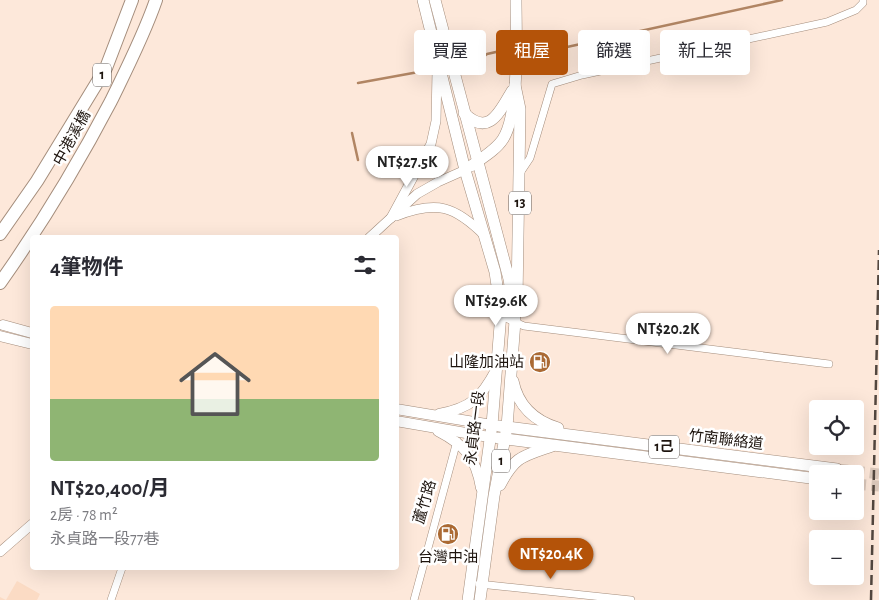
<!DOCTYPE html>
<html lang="zh-TW">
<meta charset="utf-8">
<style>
:root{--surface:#fff;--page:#f7f7f7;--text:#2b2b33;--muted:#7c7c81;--accent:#b45309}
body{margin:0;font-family:"Alegreya Sans","Noto Sans TC",sans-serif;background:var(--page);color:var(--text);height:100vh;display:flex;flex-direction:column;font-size:19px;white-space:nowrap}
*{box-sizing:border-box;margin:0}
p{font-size:16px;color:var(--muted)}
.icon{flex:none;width:28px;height:28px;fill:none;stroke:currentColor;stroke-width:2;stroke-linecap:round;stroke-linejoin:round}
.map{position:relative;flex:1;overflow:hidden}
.panel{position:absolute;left:30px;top:235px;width:369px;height:335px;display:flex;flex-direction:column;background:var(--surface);border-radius:5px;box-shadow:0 5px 20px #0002}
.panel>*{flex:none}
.top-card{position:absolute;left:414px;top:30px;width:390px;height:45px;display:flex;gap:10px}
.fabs{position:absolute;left:809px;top:400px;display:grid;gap:10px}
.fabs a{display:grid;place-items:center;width:55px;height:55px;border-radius:5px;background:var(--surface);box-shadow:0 5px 20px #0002;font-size:25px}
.price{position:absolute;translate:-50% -42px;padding:0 11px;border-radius:18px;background:#fff;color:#222;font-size:16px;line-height:32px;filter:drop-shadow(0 1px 2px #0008)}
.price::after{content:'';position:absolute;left:50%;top:30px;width:15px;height:11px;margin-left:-8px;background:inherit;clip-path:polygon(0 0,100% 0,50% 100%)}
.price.selected{background:var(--accent);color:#fff}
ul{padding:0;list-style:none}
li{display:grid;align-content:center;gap:10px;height:265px;padding:0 20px}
li span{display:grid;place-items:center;height:155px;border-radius:5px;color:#555}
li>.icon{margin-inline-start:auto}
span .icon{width:90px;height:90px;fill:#fffc;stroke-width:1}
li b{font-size:21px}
h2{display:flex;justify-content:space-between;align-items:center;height:60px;padding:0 20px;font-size:21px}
.chip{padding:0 18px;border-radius:5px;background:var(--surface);box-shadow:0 5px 20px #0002;font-size:18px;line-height:45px}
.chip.selected{background:var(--accent);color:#fff}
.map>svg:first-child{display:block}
.built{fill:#fbdbc4}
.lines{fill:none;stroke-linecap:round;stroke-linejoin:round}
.stream{stroke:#b18563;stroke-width:2.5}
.primary-tunnel{stroke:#dbc8bb;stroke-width:11;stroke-dasharray:11 5.5;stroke-linecap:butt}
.minor-casing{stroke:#a48d7c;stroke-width:8}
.tertiary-casing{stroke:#a48d7c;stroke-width:10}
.secondary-casing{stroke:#a48d7c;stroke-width:11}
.primary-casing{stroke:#a48d7c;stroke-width:12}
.motorway-casing{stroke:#a48d7c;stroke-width:14}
.minor{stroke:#fff;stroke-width:7}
.tertiary{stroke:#fff;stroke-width:9}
.secondary{stroke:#fff;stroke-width:10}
.primary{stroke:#fff;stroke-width:11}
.motorway{stroke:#fff;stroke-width:12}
.rail{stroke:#53473f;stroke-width:2.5;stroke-dasharray:10 5;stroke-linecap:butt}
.labels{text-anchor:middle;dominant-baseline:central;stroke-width:5;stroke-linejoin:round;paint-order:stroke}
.shield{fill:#fff;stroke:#615a56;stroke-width:1}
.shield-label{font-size:14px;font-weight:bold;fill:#1d140e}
.street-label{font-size:15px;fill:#1d140e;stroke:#fff}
.poi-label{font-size:15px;fill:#1d140e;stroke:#fff;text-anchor:end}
</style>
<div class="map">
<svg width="879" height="600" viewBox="0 0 879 600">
<rect width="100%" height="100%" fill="#fde8da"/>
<path class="built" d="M17 581 40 594 37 600H0V597L6 600Z"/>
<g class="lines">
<g class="stream">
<path d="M519 47 558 39 567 47 782 0"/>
<path d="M456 67 478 61 487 54 514 48"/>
<path d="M358 83 435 69"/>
<path d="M352 133 358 160"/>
</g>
<g class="primary-tunnel">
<path d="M837 469 879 474"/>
<path d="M855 484 879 486"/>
</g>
<g class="minor-casing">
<g id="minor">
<path d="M520 173 530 158 552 84 582 75 827 22 856 10 863 3V0"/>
<path d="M487 310 524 326 829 364"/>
<path d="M479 584 631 600"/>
<path d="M111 600 122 568"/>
<path d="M414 600 457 441"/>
</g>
</g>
<g class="tertiary-casing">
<g id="tertiary">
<path d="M396 216C437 200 455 206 485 236"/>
<path d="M391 218 431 144 436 121 437 71"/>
<path d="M369 238 417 194 438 182 465 170"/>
<path d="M0 552 32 524"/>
</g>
</g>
<g class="secondary-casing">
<g id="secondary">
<path d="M3 325 32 333"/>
<path d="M0 336 32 344"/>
<path d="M396 409 492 425"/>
<path d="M439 414C471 408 481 398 496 370"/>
<path d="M396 421 489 437"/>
<path d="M438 431C465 445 476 458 481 488"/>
</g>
</g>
<g class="primary-casing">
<g id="primary">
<path d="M423 0 465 170 495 272 501 313 492 425 468 600"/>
<path d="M435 0 509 279 515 321 507 427 494 496 480 600"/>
<path d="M515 85 520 109 517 300"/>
<path d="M464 113C489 138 500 111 512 91"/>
<path d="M471 166C482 158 496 150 503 139 520 113 516 32 516 0"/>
<path d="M513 381C518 406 535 421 558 428"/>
<path d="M499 426 837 469"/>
<path d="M498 438 818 479"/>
<path d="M500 485C515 456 523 456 552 446"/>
</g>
</g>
<g class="motorway-casing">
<g id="motorway">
<path d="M0 234 37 181 106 68 132 0"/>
<path d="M0 283C41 225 78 164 111 101 127 68 144 35 156 0"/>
</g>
</g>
<use href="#minor" class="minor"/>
<use href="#tertiary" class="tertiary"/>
<use href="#secondary" class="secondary"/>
<use href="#primary" class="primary"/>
<use href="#motorway" class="motorway"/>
<path class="rail" d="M871 600 879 250"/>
</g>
<defs>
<g id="fuel-disc" transform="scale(1.125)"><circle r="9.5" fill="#ab6a34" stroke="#fff"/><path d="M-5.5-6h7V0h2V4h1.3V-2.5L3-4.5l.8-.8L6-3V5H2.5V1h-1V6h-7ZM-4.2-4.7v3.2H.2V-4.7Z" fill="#fff"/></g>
</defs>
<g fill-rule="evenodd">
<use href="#fuel-disc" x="540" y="362"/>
<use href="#fuel-disc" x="448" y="534"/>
</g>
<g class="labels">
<g class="shield">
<rect x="93" y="63.5" width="18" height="23" rx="4"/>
<rect x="509" y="191.5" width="22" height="23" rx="4"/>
<rect x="649" y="435.5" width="30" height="23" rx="4"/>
<rect x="492" y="449.5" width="18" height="23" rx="4"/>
</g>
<g class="shield-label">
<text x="102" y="75">1</text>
<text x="520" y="203">13</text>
<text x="664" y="447">1己</text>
<text x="501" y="461">1</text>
</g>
<g class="street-label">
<text transform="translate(72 138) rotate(-61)">中港溪橋</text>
<text transform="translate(475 428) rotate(-83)">永貞路一段</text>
<text transform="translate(726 440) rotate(7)">竹南聯絡道</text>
<text transform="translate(425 502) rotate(-74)">蘆竹路</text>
</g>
<g class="poi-label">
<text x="524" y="362">山隆加油站</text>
<text x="448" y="557" text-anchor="middle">台灣中油</text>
</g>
</g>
</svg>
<div class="fabs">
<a><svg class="icon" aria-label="locate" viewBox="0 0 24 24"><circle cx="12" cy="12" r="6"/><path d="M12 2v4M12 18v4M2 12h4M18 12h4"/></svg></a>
<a>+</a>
<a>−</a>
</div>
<b class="price" style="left:407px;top:188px">NT$27.5K</b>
<b class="price" style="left:496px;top:327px">NT$29.6K</b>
<b class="price" style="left:668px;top:355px">NT$20.2K</b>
<b class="price selected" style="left:551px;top:580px">NT$20.4K</b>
<div class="top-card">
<a class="chip">買屋</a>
<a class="chip selected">租屋</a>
<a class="chip">篩選</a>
<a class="chip">新上架</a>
</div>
<section class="panel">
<h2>4筆物件<svg class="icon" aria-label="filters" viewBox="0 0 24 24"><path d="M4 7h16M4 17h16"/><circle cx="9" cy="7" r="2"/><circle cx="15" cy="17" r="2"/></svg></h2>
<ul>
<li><span style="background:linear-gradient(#ffd9b3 60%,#8fb573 0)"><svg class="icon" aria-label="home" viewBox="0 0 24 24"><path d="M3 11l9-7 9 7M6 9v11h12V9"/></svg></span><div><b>NT$20,400/月</b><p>2房 · 78 m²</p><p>永貞路一段77巷</p></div></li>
</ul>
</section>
</div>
